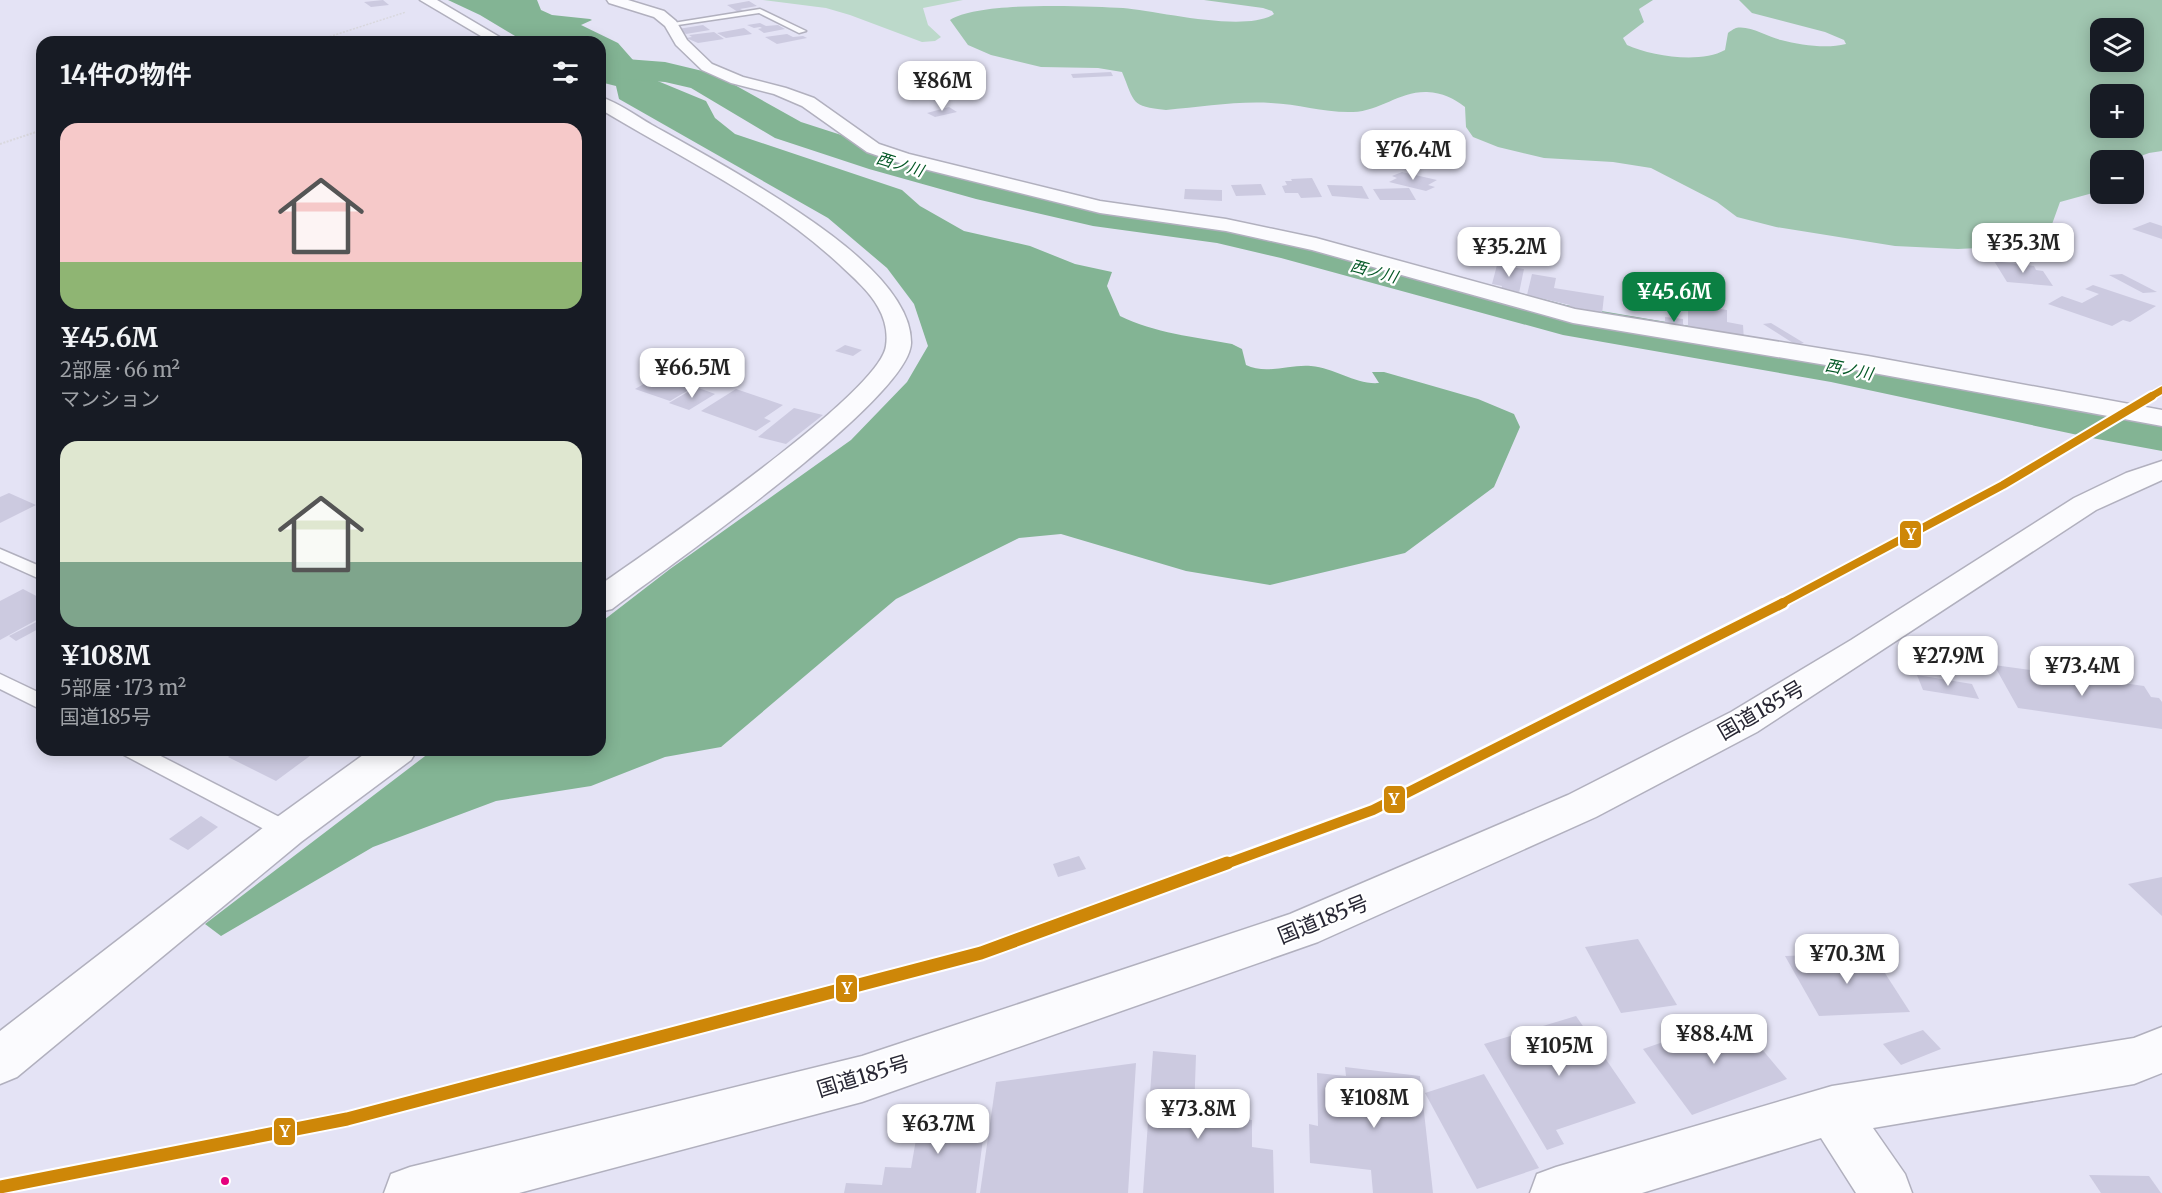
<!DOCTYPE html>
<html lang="ja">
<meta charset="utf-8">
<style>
:root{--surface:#171b24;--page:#242831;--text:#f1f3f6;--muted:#9ea1a6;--accent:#0b8043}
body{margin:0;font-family:Merriweather,"Noto Sans JP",serif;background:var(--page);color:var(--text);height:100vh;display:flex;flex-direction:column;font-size:22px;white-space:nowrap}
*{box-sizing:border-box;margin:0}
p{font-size:20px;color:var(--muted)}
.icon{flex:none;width:33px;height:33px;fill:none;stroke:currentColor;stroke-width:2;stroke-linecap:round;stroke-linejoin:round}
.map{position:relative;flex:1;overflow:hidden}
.drawer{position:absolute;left:36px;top:36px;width:570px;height:720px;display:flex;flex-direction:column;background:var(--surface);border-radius:18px;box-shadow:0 3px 15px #0003}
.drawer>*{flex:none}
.tools{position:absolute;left:2090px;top:18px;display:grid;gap:12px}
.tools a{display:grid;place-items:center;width:54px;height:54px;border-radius:12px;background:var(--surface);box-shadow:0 3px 15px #0003;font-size:30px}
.price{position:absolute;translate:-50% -51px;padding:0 14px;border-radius:12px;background:#fff;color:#222;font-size:20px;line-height:39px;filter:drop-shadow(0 2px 3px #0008)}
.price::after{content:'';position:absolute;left:50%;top:36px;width:18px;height:14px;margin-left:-9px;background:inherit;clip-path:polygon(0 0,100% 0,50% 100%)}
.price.current{background:var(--accent);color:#fff}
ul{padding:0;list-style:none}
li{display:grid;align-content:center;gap:12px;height:318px;padding:0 24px}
li span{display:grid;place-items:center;height:186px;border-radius:18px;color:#555}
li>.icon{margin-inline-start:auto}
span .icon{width:108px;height:108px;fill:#fffc;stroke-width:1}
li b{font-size:26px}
h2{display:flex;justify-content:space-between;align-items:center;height:72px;padding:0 24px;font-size:26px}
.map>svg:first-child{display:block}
.green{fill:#bcd9ca}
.forest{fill:#a0c6b0;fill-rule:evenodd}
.water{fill:#83b494}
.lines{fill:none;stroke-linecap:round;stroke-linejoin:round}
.river{fill:#83b494;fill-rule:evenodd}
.building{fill:#cccae0}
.service-casing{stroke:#b1b0be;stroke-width:3}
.minor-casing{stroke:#b1b0be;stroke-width:3}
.trunk-casing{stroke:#b1b0be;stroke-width:3}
.path-far1{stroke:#d9d8de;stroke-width:1.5;stroke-dasharray:2 1.5;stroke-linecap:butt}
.path{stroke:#d9d8de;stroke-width:2;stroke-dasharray:2 1.5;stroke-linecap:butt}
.service{fill:#fbfbfe;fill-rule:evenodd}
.minor{fill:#fbfbfe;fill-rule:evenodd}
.trunk{fill:#fbfbfe;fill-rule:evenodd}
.rail-1-far3-casing{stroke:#fff;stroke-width:10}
.rail-1-far2-casing{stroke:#fff;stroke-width:12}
.rail-1-far1-casing{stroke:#fff;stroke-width:15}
.rail-1-casing{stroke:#fff;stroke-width:17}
.rail-1-far3{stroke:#ce8708;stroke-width:7}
.rail-1-far2{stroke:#ce8708;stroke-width:8}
.rail-1-far1{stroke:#ce8708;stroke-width:10}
.rail-1{stroke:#ce8708;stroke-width:13}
.bus-dot{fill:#e5007d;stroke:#fff;stroke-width:2}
.labels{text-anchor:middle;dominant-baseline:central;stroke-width:4.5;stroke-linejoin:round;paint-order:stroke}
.far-water-label{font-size:16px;font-style:italic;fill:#045826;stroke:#fff}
.near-street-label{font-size:21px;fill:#282734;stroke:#fff}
.line-badge{stroke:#fff;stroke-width:2}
.badge-label{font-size:16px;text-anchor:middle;font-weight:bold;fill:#fff}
</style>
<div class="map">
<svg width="2162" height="1193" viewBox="0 0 2162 1193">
<rect width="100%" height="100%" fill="#e4e3f5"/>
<path class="green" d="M763 0H963L923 8 928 25 941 37 935 41 922 42 850 15 826 8Z"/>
<path class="forest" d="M1204 0H1653L1639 9 1644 22 1623 38 1627 45C1651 56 1700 64 1725 50L1728 33C1729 32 1735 28 1736 28 1750 25 1767 37 1781 40 1801 45 1826 49 1846 44L1844 40 1825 32 1752 13 1739 0H2162V151L2149 153 2130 160H2100V191L2060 202 2051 227 2017 246 1958 249 1895 246 1776 227 1737 217 1717 202 1651 168 1613 162 1544 158 1498 147 1473 137 1466 127 1465 107C1453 98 1443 93 1427 92 1400 91 1380 111 1353 112 1325 113 1299 104 1271 103 1236 101 1201 107 1166 110 1130 106 1135 103 1122 72L1098 68 1041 67 991 55 968 45 950 20C978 1 1087 6 1123 8 1158 11 1245 33 1274 14L1272 11 1263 8ZM2100 28H2133V62H2100ZM2100 94H2133V128H2100Z"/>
<path class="water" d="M448 0H537L541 10 552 15 590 19 592 20 581 25 618 43 648 77 706 101 715 118 735 134 902 190 920 206 964 231 1030 246 1075 264 1112 272 1107 286 1120 316C1154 333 1195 337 1232 344L1242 349 1246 365C1266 375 1290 364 1311 366 1335 368 1356 385 1379 383L1372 372H1384L1478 399 1514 414 1520 427 1494 487 1405 553 1270 585 1186 571 1061 534 1019 538 896 599 721 747 665 757 591 786 496 801 373 847 221 936 205 924 433 750H600V623L670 569 851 440 907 382 928 346 914 304 887 268 828 218 619 99 616 86 600 82V42H525L480 15Z"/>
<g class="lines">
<path class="river" d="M600 57 665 62 715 74 801 122 897 153 983 176 1093 200 1217 217 1290 232 1566 305 1831 350 2092 404 2162 415V451L2092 438 1831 382 1563 335 1281 258 1217 243 1093 226 976 199 869 169 775 138 691 88 665 82 600 77Z"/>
</g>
<g class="building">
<path d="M383 0 389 5 371 7 364 2Z"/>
<path d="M749 1 757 6 740 9 744 11 738 12 727 5Z"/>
<path d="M760 23 766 26 778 25 785 29 764 33 758 29 762 28 760 27 754 28 747 25Z"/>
<path d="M703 25 710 30 686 34 678 29Z"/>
<path d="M744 28 752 34 726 38 717 33Z"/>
<path d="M714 32 724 39 698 43 686 38 692 37 689 35Z"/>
<path d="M787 34 793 37 803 36 807 38 777 44 765 37Z"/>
<path d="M1111 72 1113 76 1073 78 1071 74Z"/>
<path d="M949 107 957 112 935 117 927 113Z"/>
<path d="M1402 172 1437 180 1428 185 1435 187 1426 191 1389 182 1397 178 1392 176Z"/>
<path d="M1312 178 1322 197 1301 198 1298 193H1285L1282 186 1287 185 1285 181H1292L1291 179Z"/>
<path d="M1261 184 1266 195 1236 196 1231 185Z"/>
<path d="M1327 185 1362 186 1369 199 1332 196Z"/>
<path d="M1409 188 1416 200H1380L1373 189Z"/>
<path d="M1185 189 1222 190V201L1184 199Z"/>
<path d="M2150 222 2162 226V239L2132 229Z"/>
<path d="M1994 261 2034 266 2036 270 2043 271 2053 286 2007 282Z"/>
<path d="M1497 265 1524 269 1519 293 1501 290 1502 286 1492 284Z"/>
<path d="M1532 274 1556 278 1554 288 1604 296 1602 314 1569 309 1570 305 1527 295Z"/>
<path d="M2122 274 2157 292 2143 293 2109 275Z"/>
<path d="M2093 285 2156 306 2130 322 2123 320 2112 326 2048 304 2062 296 2082 303 2099 294 2085 289Z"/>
<path d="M1688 304 1727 310V322L1743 325 1744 341 1688 332Z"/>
<path d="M1665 317 1683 319V329L1665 326Z"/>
<path d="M1771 323 1804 343 1796 345 1763 324Z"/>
<path d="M845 345 862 350 853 356 835 351Z"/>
<path d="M663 373 697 385 670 401 635 389Z"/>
<path d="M696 387 715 394 689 410 669 403Z"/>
<path d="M736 389 783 405 764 418 771 421 756 431 701 411Z"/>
<path d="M794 408 823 415 786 444 758 437Z"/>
<path d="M9 493 36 505 0 523V497Z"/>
<path d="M23 589 42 599V617L0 640V601Z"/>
<path d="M42 619V627L16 641 9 636Z"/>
<path d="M1994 665 2144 686 2151 697 2159 698 2162 702V729L2018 708Z"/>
<path d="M1917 675 1972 684 1979 699 1923 690Z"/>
<path d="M238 750H318L276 781 228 757Z"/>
<path d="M201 816 218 827 188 850 169 839Z"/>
<path d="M1079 856 1086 869 1058 877 1053 864Z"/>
<path d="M2162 877V916L2128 884Z"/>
<path d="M1638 939 1677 1005 1621 1013 1585 947Z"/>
<path d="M1872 953 1910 1012 1819 1016 1785 956Z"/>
<path d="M1576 1016 1636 1103 1556 1130 1564 1144 1547 1150 1484 1044Z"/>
<path d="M1735 1017 1787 1079 1692 1115 1643 1049Z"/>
<path d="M1923 1030 1941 1049 1901 1065 1883 1044Z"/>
<path d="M1153 1051 1196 1055 1194 1113 1252 1120V1147L1273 1150 1274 1193H1143Z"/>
<path d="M1136 1063 1128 1193H980L996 1082Z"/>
<path d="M1345 1067 1420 1076 1433 1193H1373L1371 1170 1310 1163 1309 1124 1318 1126 1317 1073 1346 1076Z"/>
<path d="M1484 1074 1539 1168 1477 1189 1425 1093Z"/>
<path d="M922 1105 987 1108 976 1193H844L846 1183 882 1185 885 1167 911 1168Z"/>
<path d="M2089 1175 2149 1176 2161 1193H2101Z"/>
</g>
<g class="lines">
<g class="service-casing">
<g id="service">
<path d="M760 9 806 31 799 33 759 13 671 26 667 24Z"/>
<path d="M0 549 42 567V580L0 561Z"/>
<path d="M0 674 42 694V710L0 689Z"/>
<path d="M121 750H149L295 825 298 831 295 837 287 840 279 837 124 755Z"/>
</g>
</g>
<g class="minor-casing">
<g id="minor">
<path d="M420 0H437L508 42H491Z"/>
<path d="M607 0H628L664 11 676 21 687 40 712 64 743 77 786 88 814 98 879 144 909 154 1100 201 1226 219 1316 238 1575 309 1868 356 2162 410V426L1868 372 1573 323 1312 250 1226 231 1100 213 896 162 867 152 802 106 774 94 731 83 702 70 676 45 665 26 654 17 609 3Z"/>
<path d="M600 97C618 102 636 116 652 125 702 153 753 181 800 213 839 239 912 292 911 343 910 399 663 570 612 609L600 612V585C648 551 880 394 886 346 888 333 885 319 878 307 869 291 853 277 839 264 769 199 681 158 600 109Z"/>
<path d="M370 750H417L411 760 301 842 17 1077 0 1084V1031L273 820Z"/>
<path d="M2162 1027V1073L2134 1084 1873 1128 1905 1174 1912 1193H1856L1821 1138 1642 1193H1530L1537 1174 1556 1167 1832 1086 2134 1038Z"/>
</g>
</g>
<g class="trunk-casing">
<path id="trunk" d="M2162 461V480L2096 510 1757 732 1596 817 1318 942 862 1102 519 1193H384L391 1174 410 1167 862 1056 1290 914 1568 795 1731 712 1851 640 2074 498 2126 473Z"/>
</g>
<path class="path-far1" d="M313 42 406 12"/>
<path class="path" d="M0 144 42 130"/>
<use href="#service" class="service"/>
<use href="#minor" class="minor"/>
<use href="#trunk" class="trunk"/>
<g class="rail-1-far3-casing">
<path id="rail-1-far3" d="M2150 397 2162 390"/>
</g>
<g class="rail-1-far2-casing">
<path id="rail-1-far2" d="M1780 604 2003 485 2152 396"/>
</g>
<g class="rail-1-far1-casing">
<path id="rail-1-far1" d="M1223 865 1373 810 1783 603"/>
</g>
<g class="rail-1-casing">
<path id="rail-1" d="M0 1187 347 1119 981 953 1227 863"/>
</g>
<use href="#rail-1-far3" class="rail-1-far3"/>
<use href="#rail-1-far2" class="rail-1-far2"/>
<use href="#rail-1-far1" class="rail-1-far1"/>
<use href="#rail-1" class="rail-1"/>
</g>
<circle class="bus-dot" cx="225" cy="1181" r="5"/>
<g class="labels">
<g class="far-water-label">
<text transform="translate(900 164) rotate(17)">西ノ川</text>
<text transform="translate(1374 271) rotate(15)">西ノ川</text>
<text transform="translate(1849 369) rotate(11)">西ノ川</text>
</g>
<g class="near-street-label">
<text transform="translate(1761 710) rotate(-30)">国道185号</text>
<text transform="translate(1323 919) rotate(-22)">国道185号</text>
<text transform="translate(863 1076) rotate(-17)">国道185号</text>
</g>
</g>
<g class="line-badge">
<rect x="1899" y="520" width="23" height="29" rx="6" fill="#ce8708"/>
<rect x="1383" y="785" width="23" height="29" rx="6" fill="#ce8708"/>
<rect x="835" y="974" width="23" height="29" rx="6" fill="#ce8708"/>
<rect x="273" y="1117" width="23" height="29" rx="6" fill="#ce8708"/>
</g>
<g class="badge-label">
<text x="1911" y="540">Y</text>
<text x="1394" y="805">Y</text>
<text x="847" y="994">Y</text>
<text x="285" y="1137">Y</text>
</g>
</svg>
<div class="tools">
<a><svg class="icon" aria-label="layers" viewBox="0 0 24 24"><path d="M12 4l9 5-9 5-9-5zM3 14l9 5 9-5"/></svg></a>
<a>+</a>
<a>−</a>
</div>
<b class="price" style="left:942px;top:112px">¥86M</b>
<b class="price" style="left:1413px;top:181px">¥76.4M</b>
<b class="price" style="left:2023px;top:274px">¥35.3M</b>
<b class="price" style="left:1509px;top:278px">¥35.2M</b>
<b class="price current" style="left:1674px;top:323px">¥45.6M</b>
<b class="price" style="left:692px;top:399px">¥66.5M</b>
<b class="price" style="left:1948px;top:687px">¥27.9M</b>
<b class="price" style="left:2082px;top:697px">¥73.4M</b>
<b class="price" style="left:1847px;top:985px">¥70.3M</b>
<b class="price" style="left:1714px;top:1065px">¥88.4M</b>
<b class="price" style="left:1559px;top:1077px">¥105M</b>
<b class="price" style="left:1374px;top:1129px">¥108M</b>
<b class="price" style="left:1198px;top:1140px">¥73.8M</b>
<b class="price" style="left:938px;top:1155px">¥63.7M</b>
<section class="drawer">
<h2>14件の物件<svg class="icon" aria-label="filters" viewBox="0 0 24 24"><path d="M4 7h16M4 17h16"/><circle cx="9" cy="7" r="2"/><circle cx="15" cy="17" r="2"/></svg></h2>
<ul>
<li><span style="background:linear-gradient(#f6c9c9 75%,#8fb573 0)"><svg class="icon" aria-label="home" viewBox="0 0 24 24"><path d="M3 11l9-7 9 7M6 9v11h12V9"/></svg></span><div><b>¥45.6M</b><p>2部屋 · 66 m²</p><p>マンション</p></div></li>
<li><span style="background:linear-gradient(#dfe7d0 65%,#7fa58c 0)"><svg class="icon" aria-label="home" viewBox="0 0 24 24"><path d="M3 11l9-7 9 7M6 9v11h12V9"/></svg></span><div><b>¥108M</b><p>5部屋 · 173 m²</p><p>国道185号</p></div></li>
</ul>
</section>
</div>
